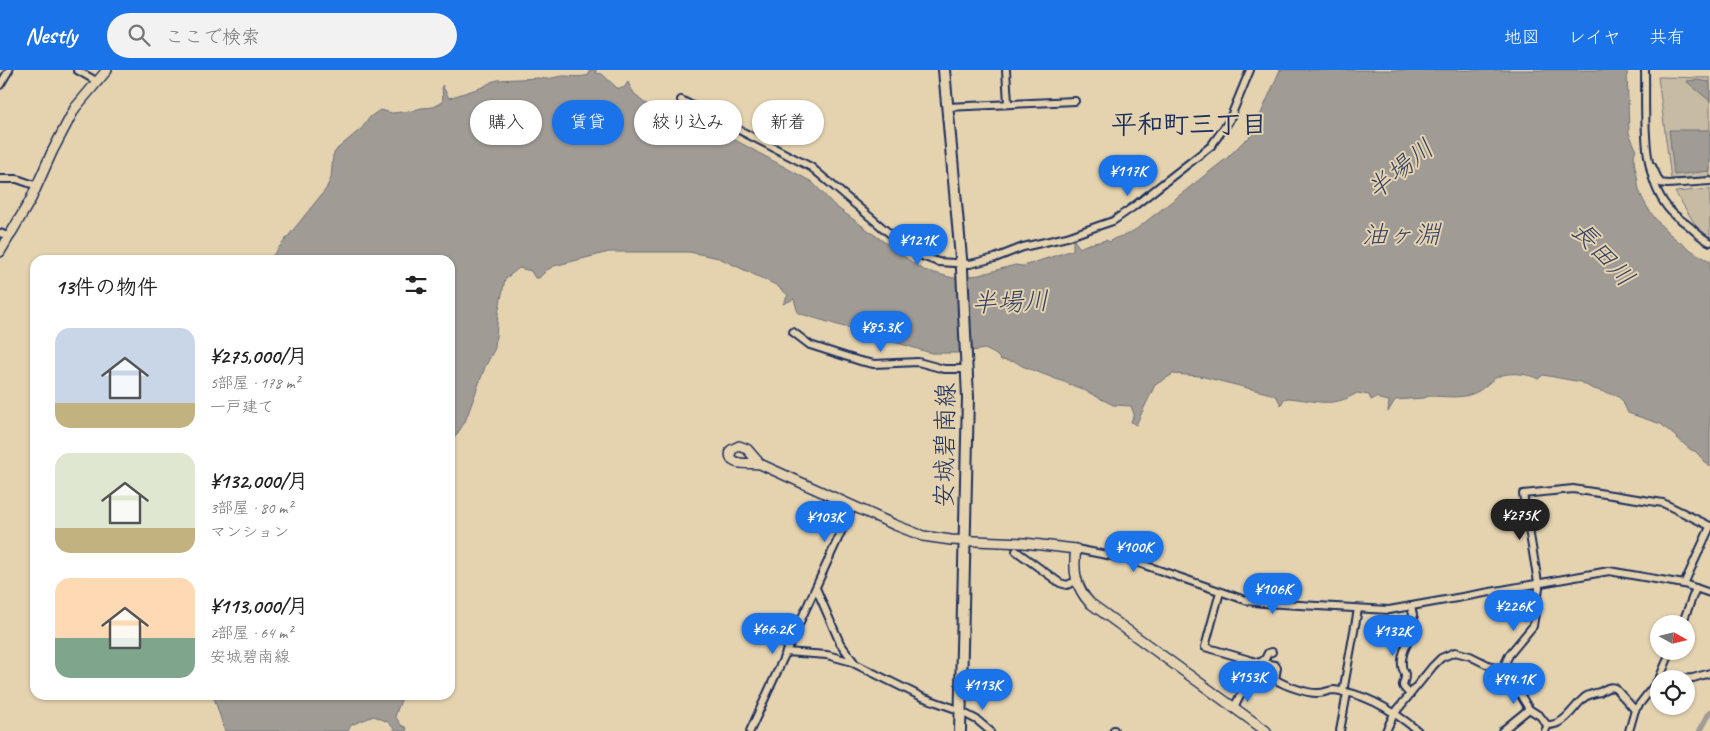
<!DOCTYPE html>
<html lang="ja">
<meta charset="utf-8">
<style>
:root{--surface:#fff;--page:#f2f2f2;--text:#222;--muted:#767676;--accent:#1a73e8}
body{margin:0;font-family:Caveat,"Klee One",sans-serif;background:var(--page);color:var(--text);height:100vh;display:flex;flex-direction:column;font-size:19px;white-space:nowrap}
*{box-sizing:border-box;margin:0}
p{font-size:16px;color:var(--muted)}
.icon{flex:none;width:28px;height:28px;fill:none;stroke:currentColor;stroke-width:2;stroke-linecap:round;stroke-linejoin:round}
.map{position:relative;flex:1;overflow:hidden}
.drawer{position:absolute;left:30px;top:185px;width:425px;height:445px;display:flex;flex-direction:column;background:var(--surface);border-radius:15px;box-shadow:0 1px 4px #0004}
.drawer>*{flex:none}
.guide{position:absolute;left:470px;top:30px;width:475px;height:45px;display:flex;gap:10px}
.needle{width:32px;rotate:98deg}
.buttons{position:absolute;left:1650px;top:545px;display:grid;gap:10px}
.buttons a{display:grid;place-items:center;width:45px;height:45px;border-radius:50%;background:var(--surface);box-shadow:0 1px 4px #0004;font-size:25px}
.price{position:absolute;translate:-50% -42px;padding:0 11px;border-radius:18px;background:var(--accent);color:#fff;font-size:16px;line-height:32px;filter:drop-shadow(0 1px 2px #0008)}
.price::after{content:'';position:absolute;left:50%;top:30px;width:15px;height:11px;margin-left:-8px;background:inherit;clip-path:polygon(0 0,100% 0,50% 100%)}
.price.selected{background:#222;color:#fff}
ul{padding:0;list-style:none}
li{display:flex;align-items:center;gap:15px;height:125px;padding:0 25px}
li span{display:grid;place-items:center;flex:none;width:140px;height:100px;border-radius:15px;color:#555}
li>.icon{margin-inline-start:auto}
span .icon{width:60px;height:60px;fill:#fffc;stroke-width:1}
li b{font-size:21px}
h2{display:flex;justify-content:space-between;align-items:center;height:60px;padding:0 25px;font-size:21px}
.chip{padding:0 18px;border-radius:22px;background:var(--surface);box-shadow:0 1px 4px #0004;font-size:18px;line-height:45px}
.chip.selected{background:var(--accent);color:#fff}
header{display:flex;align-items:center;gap:30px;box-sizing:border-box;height:70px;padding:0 25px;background:var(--accent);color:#fff}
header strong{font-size:24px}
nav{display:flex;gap:28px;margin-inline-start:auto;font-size:18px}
.search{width:350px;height:45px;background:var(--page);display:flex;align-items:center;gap:12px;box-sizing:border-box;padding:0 18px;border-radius:28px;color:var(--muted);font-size:19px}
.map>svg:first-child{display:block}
.green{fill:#c8bba4;stroke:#727581}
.water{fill:#a09b94;stroke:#6b707e}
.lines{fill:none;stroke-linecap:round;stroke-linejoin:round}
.canal{stroke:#a09b94;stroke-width:6}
.street-casing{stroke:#1b2f5e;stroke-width:10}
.secondary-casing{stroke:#1b2f5e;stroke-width:12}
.primary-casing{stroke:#1b2f5e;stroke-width:14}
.street{stroke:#e5d3b0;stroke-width:6}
.secondary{stroke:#e5d3b0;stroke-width:9}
.primary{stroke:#e5d3b0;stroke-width:10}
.labels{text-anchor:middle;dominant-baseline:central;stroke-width:4;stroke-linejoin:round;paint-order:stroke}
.street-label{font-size:25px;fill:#1b2f5e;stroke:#e5d3b0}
.neighbourhood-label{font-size:26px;font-weight:bold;fill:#1b2f5e;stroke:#e5d3b0}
.water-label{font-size:26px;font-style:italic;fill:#2f3f66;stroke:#e5d3b0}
</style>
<header>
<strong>Nestly</strong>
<div class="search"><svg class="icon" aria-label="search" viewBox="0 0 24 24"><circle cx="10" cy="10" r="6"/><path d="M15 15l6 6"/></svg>ここで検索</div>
<nav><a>地図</a><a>レイヤ</a><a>共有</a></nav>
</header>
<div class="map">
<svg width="1710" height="661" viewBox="0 0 1710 661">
<rect width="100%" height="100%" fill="#e5d3b0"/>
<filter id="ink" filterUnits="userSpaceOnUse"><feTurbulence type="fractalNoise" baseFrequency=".02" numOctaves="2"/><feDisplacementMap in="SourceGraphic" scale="10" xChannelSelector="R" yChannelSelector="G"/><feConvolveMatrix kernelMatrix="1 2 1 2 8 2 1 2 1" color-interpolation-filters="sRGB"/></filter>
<g filter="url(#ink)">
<g class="green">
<path d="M1658 7 1710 8V107L1671 109Z"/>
<path d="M1710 119V168L1700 162 1675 122Z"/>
</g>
<g class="water">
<path d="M589 0H596V3L602 4 617 18H624L628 12C634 27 648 40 665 37L683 52 697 54 699 52 711 60 723 57 726 65 812 112 835 136 913 193 924 200 953 208 979 205 1015 195 1023 196 1073 180V169L1080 178C1087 173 1097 173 1106 170L1110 172C1115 166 1122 167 1128 164 1132 162 1136 159 1139 157L1227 88 1245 70 1248 69 1252 64 1280 0H1627L1629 63 1636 79C1632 88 1635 96 1637 106 1638 112 1638 119 1641 125 1654 155 1681 176 1710 191V397L1695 381 1691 380 1661 354 1628 343 1622 330 1617 326 1591 318 1581 312 1543 305 1538 309C1528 303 1504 301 1494 309 1486 315 1481 321 1472 324 1459 329 1443 326 1429 326L1424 328 1395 330 1388 342 1389 331 1379 329 1377 327 1371 330 1369 325 1357 323C1331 339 1316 330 1288 328L1284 329 1281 335 1277 327 1271 324 1200 306 1173 304 1155 315 1136 355 1131 352 1134 344 1131 336 1113 335 1082 319 1022 296 1016 292 1001 290 995 284 985 279 958 283H931L798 243 794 229 783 234 788 225 776 215 719 188 689 182H609L554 196 547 200 539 208H535L531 201 519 198 505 209 498 244 495 278 485 297 465 352 455 367H450V190H269L326 119 331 108 333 85 337 79 362 58 370 47 377 42 380 40 392 43 412 41 421 38 433 37 443 32 442 15 449 28 483 17 491 12 498 10 539 8C548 11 555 6 564 6 573 6 579 8 589 5Z"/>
<path d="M1697 10 1710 12V31L1686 11Z"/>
<path d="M1669 60H1710V101L1674 105Z"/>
<path d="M213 625H403L395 646 401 655 407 658 406 661H396L388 652 374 646 351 655 348 661H225Z"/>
</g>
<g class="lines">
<path class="canal" d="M1700 661 1710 642"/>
<g class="street-casing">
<g id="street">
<path d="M77 0 98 12"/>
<path d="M1006 0 1008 33"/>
<path d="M1645 0C1646 43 1640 104 1668 138 1674 146 1682 150 1689 156 1696 162 1701 168 1710 172"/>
<path d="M0 15 9 0"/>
<path d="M681 30 811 97 889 163 922 186 938 192 970 194 995 188 1023 177 1067 167 1101 155 1113 151 1133 137 1211 76 1229 51 1250 0"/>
<path d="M947 37 1075 31"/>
<path d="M1652 96 1660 113 1668 114 1710 111"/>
<path d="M0 109H17L37 116"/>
<path d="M0 163 10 167"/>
<path d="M793 262 810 275 860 291 874 294 918 292 944 299H967"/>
<path d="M1076 479 1127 489 1248 531 1263 533 1389 540 1609 501 1684 514 1710 523"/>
<path d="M1016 481 1060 513 1067 515 1076 511"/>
<path d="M1684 514 1710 457"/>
<path d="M816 518 840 573 854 592"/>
<path d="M1220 522 1205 577 1256 592 1275 595 1277 598 1275 609C1283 615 1308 624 1319 623 1325 623 1328 620 1334 620 1365 623 1394 641 1418 661"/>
<path d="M1682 554 1696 518"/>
<path d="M786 582 827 585 849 591 922 627 956 639 977 650 990 661"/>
<path d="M1504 603V596L1509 585 1533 556 1539 518 1523 424 1573 419 1663 433 1710 456"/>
<path d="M1659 609 1671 581"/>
<path d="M1660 609 1693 608 1710 603"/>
<path d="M1343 622 1358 539"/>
<path d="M1410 624C1397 612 1406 616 1405 604 1404 601 1402 599 1402 596 1400 581 1412 568 1415 554L1411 536"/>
<path d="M1234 637 1244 619 1249 616 1251 613 1257 595 1265 589 1268 583 1272 582"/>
<path d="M1547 655C1565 656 1573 637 1585 627 1590 624 1595 623 1600 622 1606 619 1609 616 1615 618L1635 640"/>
<path d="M750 661 853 436"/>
<path d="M1114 661V660"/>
<path d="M1340 661 1347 623"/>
<path d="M1386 661 1394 644 1433 596 1441 588 1455 582 1470 586 1504 603 1514 614 1529 639 1540 646 1547 655V657L1545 661"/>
<path d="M1502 661 1529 639"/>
<path d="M1629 661 1635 640 1659 609"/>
</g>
</g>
<g class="secondary-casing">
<g id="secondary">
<path d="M0 182 31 129 52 82 75 38 107 0"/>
<path d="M760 394 747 379 739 376 731 380C726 398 749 392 760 394L895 455 923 466 951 470 1024 473 1076 479C1073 500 1075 517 1090 533L1266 661"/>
</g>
</g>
<g class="primary-casing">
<path id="primary" d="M944 0 962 199 968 328 960 661"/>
</g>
<use href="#street" class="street"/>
<use href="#secondary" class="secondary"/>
<use href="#primary" class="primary"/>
</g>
</g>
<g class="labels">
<g class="street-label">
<text transform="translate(945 375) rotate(-89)">安城碧南線</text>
</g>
<g class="neighbourhood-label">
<text x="1189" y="54">平和町三丁目</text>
</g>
<g class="water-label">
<text transform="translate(1400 99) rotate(-39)">半場川</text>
<text x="1401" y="164">油ヶ淵</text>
<text transform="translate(1603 184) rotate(47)">長田川</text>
<text transform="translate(1010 232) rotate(-2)">半場川</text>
</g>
</g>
</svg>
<div class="buttons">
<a><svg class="needle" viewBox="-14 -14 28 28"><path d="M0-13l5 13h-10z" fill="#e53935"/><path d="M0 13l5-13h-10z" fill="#767676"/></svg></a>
<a><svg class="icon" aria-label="locate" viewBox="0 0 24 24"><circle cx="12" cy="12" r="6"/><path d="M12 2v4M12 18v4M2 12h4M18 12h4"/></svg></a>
</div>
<b class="price" style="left:1128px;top:127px">¥117K</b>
<b class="price" style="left:918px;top:196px">¥121K</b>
<b class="price" style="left:881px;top:283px">¥85.3K</b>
<b class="price selected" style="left:1520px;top:471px">¥275K</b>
<b class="price" style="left:825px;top:473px">¥103K</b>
<b class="price" style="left:1134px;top:503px">¥100K</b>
<b class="price" style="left:1273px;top:545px">¥106K</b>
<b class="price" style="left:1514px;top:562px">¥226K</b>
<b class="price" style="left:773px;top:585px">¥66.2K</b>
<b class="price" style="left:1393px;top:587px">¥132K</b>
<b class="price" style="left:1248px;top:633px">¥153K</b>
<b class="price" style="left:1514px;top:635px">¥94.1K</b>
<b class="price" style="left:983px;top:641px">¥113K</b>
<div class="guide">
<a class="chip">購入</a>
<a class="chip selected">賃貸</a>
<a class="chip">絞り込み</a>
<a class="chip">新着</a>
</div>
<section class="drawer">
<h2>13件の物件<svg class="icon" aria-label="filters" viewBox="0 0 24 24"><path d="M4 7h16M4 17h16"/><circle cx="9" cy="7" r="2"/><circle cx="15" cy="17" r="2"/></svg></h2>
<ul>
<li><span style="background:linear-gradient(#c9d6e8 75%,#c2b280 0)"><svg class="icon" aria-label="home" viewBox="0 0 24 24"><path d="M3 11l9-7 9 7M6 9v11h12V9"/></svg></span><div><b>¥275,000/月</b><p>5部屋 · 178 m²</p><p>一戸建て</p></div></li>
<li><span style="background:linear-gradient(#dfe7d0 75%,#c2b280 0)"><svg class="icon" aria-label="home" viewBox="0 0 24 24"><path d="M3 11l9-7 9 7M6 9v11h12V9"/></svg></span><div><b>¥132,000/月</b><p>3部屋 · 80 m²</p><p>マンション</p></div></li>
<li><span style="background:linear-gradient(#ffd9b3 60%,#7fa58c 0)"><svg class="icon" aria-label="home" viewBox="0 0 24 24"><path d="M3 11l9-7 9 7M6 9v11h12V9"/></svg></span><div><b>¥113,000/月</b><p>2部屋 · 64 m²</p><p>安城碧南線</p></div></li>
</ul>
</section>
</div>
